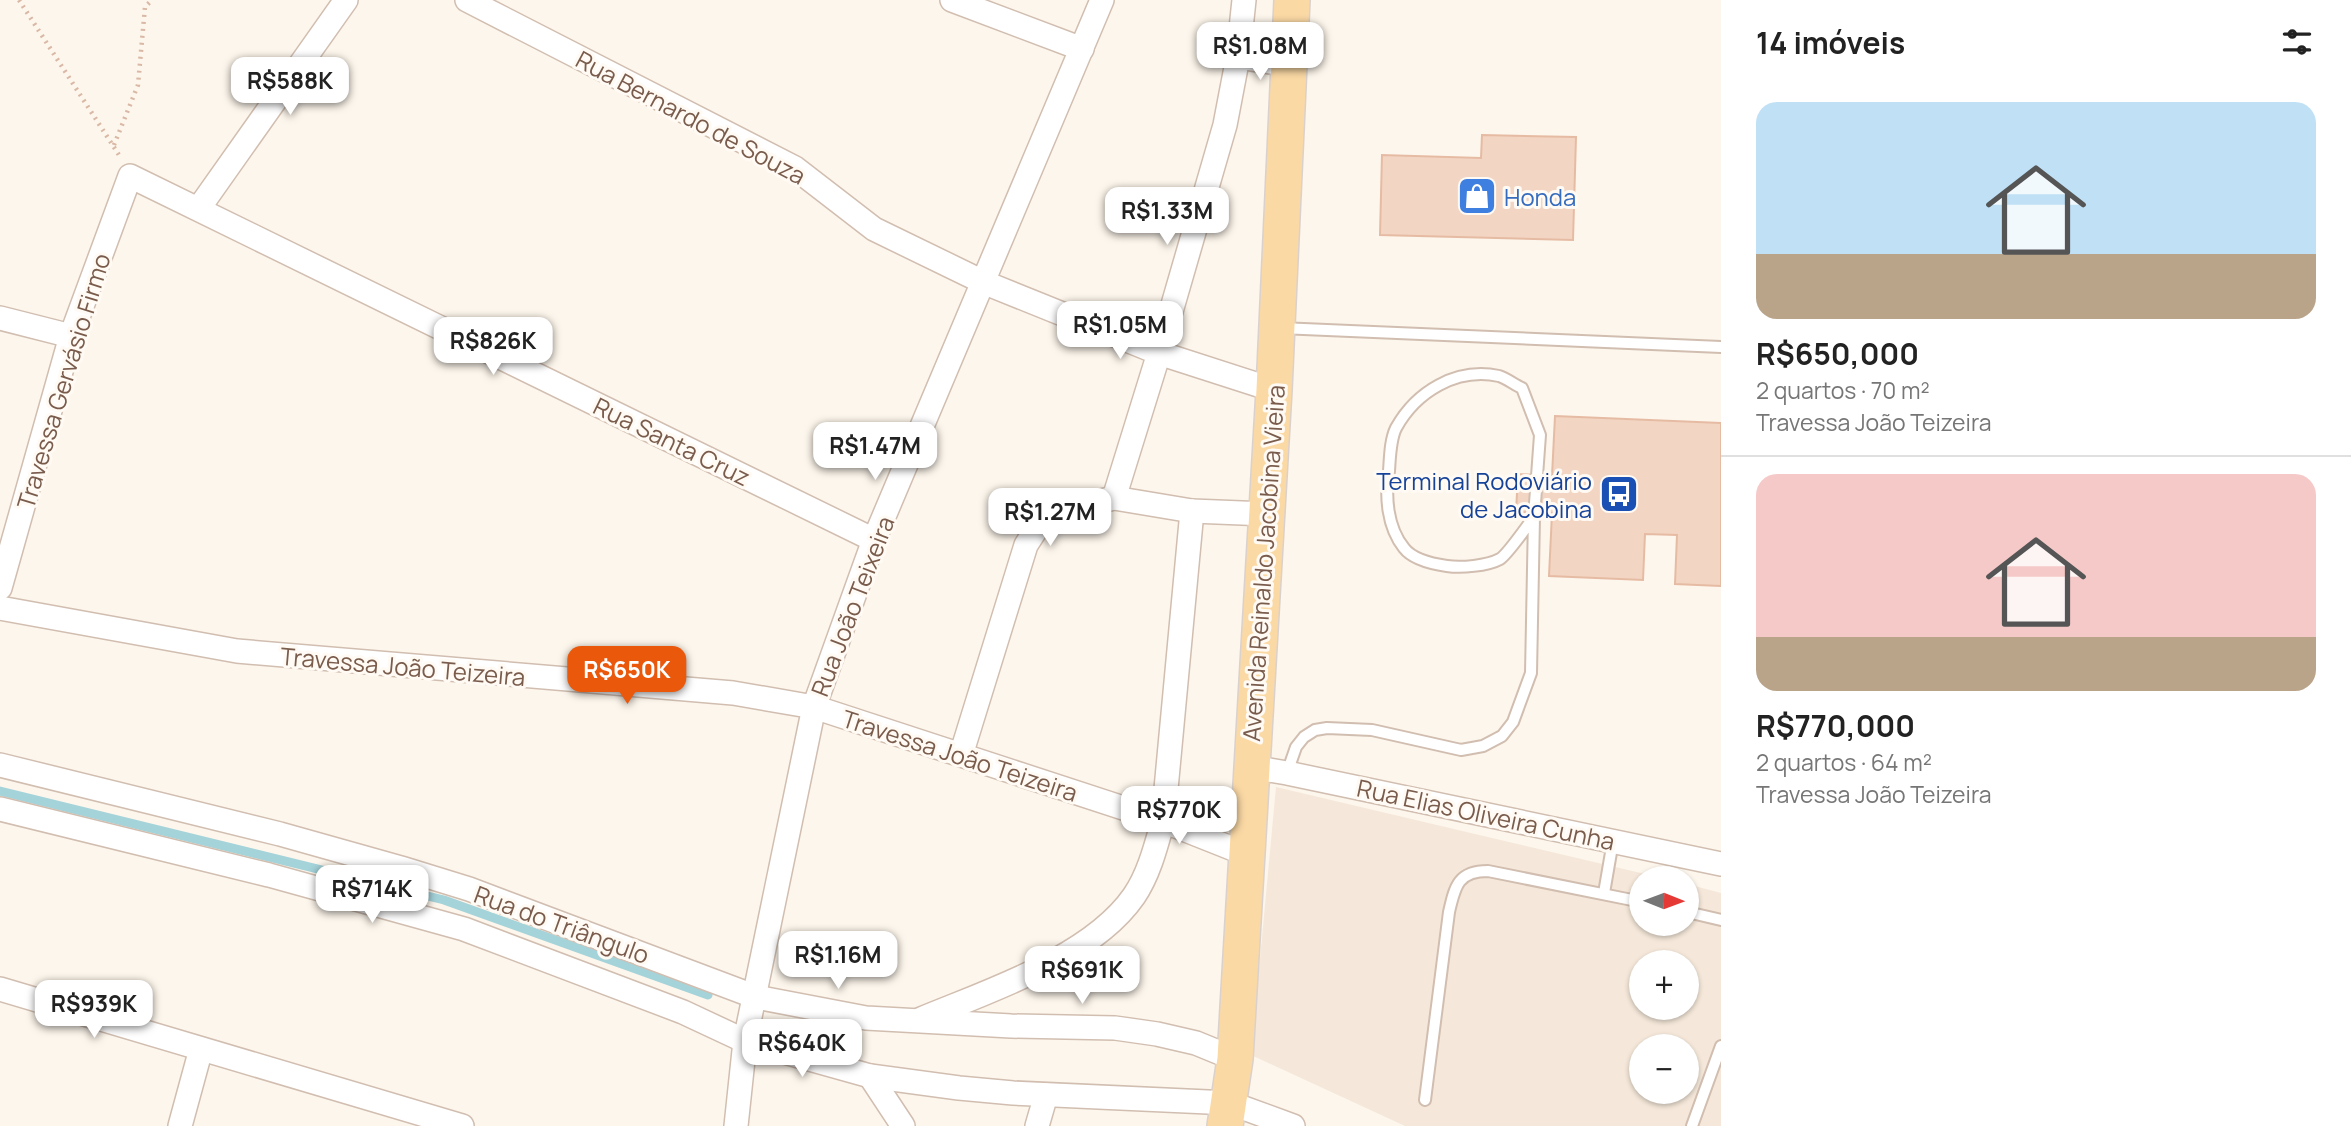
<!DOCTYPE html>
<html lang="pt">
<meta charset="utf-8">
<style>
:root{--surface:#fff;--page:#f2f2f2;--text:#222;--muted:#767676;--line:#e0e0e0;--accent:#ea580c}
body{margin:0;font-family:Manrope,sans-serif;background:var(--page);color:var(--text);height:100vh;display:flex;flex-direction:column;font-size:26px;white-space:nowrap}
*{box-sizing:border-box;margin:0}
p{font-size:23px;color:var(--muted)}
.icon{flex:none;width:38px;height:38px;fill:none;stroke:currentColor;stroke-width:2;stroke-linecap:round;stroke-linejoin:round}
.map{position:relative;flex:1;overflow:hidden}
.side{display:flex;flex-direction:column;background:var(--surface);width:630px}
.side>*{flex:none}
.needle{width:46px;rotate:91deg}
.tools{position:absolute;left:1629px;top:866px;display:grid;gap:14px}
.tools a{display:grid;place-items:center;width:70px;height:70px;border-radius:50%;background:var(--surface);box-shadow:0 2px 5px #0004;font-size:35px}
.price{position:absolute;translate:-50% -60px;padding:0 16px;border-radius:14px;background:#fff;color:#222;font-size:23px;line-height:46px;filter:drop-shadow(0 2px 4px #0008)}
.price::after{content:'';position:absolute;left:50%;top:42px;width:21px;height:16px;margin-left:-10px;background:inherit;clip-path:polygon(0 0,100% 0,50% 100%)}
.price.active{background:var(--accent);color:#fff}
ul{padding:0;list-style:none}
li{display:grid;align-content:center;gap:14px;height:371px;padding:0 35px}
li+li{border-top:2px solid var(--line)}
li span{display:grid;place-items:center;height:217px;border-radius:21px;color:#555}
li>.icon{margin-inline-start:auto}
span .icon{width:126px;height:126px;fill:#fffc;stroke-width:1}
li b{font-size:30px}
h2{display:flex;justify-content:space-between;align-items:center;height:84px;padding:0 35px;font-size:30px}
main{display:flex;flex:1;min-height:0}
.map>svg:first-child{display:block}
.residential{fill:#f5e8da;fill-rule:evenodd}
.lines{fill:none;stroke-linecap:round;stroke-linejoin:round}
.stream{stroke:#a5d3da;stroke-width:9}
.building{fill:#f3d5c3;stroke:#e6bba3;stroke-width:2}
.lane-casing{stroke:#d1beb0;stroke-width:14}
.street-casing{stroke:#d1beb0;stroke-width:26}
.primary-casing{stroke:#dad1cd;stroke-width:38}
.path{stroke:#d9b8a5;stroke-width:4.5;stroke-dasharray:2 5;stroke-linecap:butt}
.lane{stroke:#fff;stroke-width:10}
.street{stroke:#fff;stroke-width:23}
.primary{stroke:#fbd9a5;stroke-width:35}
.labels{text-anchor:middle;dominant-baseline:central;stroke-width:6;stroke-linejoin:round;paint-order:stroke}
.street-label{font-size:24px;fill:#7a5c4d;stroke:#fffaf3}
.shop-label{font-size:24px;fill:#366cbe;stroke:#fffaf3;text-anchor:start}
.transit-label{font-size:24px;fill:#164399;stroke:#fffaf3;text-anchor:end}
</style>
<main>
<div class="map">
<svg width="1721" height="1126" viewBox="0 0 1721 1126">
<rect width="100%" height="100%" fill="#fdf6ec"/>
<path class="residential" d="M1276 787 1662 878H1642V924H1687V884L1721 893V1126H1405L1251 1055ZM1642 962H1687V1008H1642ZM1642 1046H1687V1092H1642Z"/>
<g class="lines">
<path class="stream" d="M0 791 444 900 708 995"/>
</g>
<g class="building">
<path d="M1482 135 1576 137 1573 240 1380 235 1382 155 1481 158Z"/>
<path d="M1555 416 1721 423V586L1675 584 1677 535 1645 534 1643 580 1549 576 1552 513 1516 512 1518 474 1552 476Z"/>
</g>
<g class="lines">
<g class="lane-casing">
<g id="lane">
<path d="M1280 328 1721 347"/>
<path d="M1287 773 1296 747 1304 737 1315 730 1327 728 1372 730 1461 750 1483 746 1502 736 1513 722 1531 673 1534 517 1540 435 1522 388C1515 385 1506 378 1499 376 1456 367 1416 392 1396 428 1390 440 1390 458 1389 471 1385 496 1387 527 1404 548 1413 560 1433 564 1447 566 1461 568 1487 566 1500 559 1508 554 1527 526 1534 517"/>
<path d="M1604 893 1613 841"/>
<path d="M1687 912 1721 920"/>
<path d="M1425 1100 1449 912C1455 886 1458 871 1488 871L1642 902"/>
<path d="M1692 1126 1721 1046"/>
</g>
</g>
<g class="street-casing">
<g id="street">
<path d="M467 0 795 168 874 229 983 282 1159 353 1274 390"/>
<path d="M952 0 1082 49"/>
<path d="M1238 57 1290 65"/>
<path d="M199 208 346 0"/>
<path d="M0 318 71 336"/>
<path d="M1114 498 1159 353 1225 125 1238 57 1244 0"/>
<path d="M0 588 71 336 130 176 874 540"/>
<path d="M0 608 237 651 733 693 814 707 1163 821 1246 854"/>
<path d="M961 755 1026 545 1037 528 1049 517 1067 509 1114 498 1192 511 1267 514"/>
<path d="M0 765 280 834 401 868 469 889 756 997 866 1018 1011 1026 1115 1028 1157 1034 1196 1043 1235 1059"/>
<path d="M1251 767 1287 773 1721 864"/>
<path d="M0 809 269 875 464 929 683 1012 745 1041 870 1076 959 1088 1013 1093 1230 1103 1293 1126"/>
<path d="M0 989 462 1126"/>
<path d="M921 1019C988 991 1091 958 1134 896 1149 874 1156 846 1163 821L1192 511"/>
<path d="M870 1076 903 1126"/>
<path d="M180 1126 201 1049"/>
<path d="M736 1126 745 1041 814 707 874 540 1102 0"/>
<path d="M1037 1126 1046 1095"/>
</g>
</g>
<g class="primary-casing">
<path id="primary" d="M1225 1126 1235 1059 1274 390 1292 0"/>
</g>
<g class="path">
<path d="M19 0 119 155"/>
<path d="M114 145 138 85 145 7 152 0"/>
</g>
<use href="#lane" class="lane"/>
<use href="#street" class="street"/>
<use href="#primary" class="primary"/>
</g>
<defs>
<g id="shop-square" transform="scale(2.0125)"><rect x="-9" y="-9" width="18" height="18" rx="4" fill="#3f7fe0" stroke="#fffaf3"/><path d="M-5-2.5h2.3a2.7 3.5 0 0 1 5.4 0H5L5.5 6h-11ZM-1.5-2.5h3a1.5 2.3 0 0 0-3 0Z" fill="#fff"/></g>
<g id="bus-square" transform="scale(2.0125)"><rect x="-9" y="-9" width="18" height="18" rx="4" fill="#1a4fb4" stroke="#fffaf3"/><path d="M-5-6H5V4H4V6H2V4H-2V6H-4V4H-5ZM-3.5-4V0h7V-4ZM-3.5 1.2v1.5H-2V1.2ZM2 1.2v1.5H3.5V1.2Z" fill="#fff"/></g>
</defs>
<g fill-rule="evenodd">
<use href="#shop-square" x="1477" y="196"/>
<use href="#bus-square" x="1619" y="494"/>
</g>
<g class="labels">
<g class="street-label">
<text transform="translate(691 117) rotate(28)">Rua Bernardo de Souza</text>
<text transform="translate(63 381) rotate(-73)">Travessa Gervásio Firmo</text>
<text transform="translate(672 441) rotate(26)">Rua Santa Cruz</text>
<text transform="translate(1263 563) rotate(-86)">Avenida Reinaldo Jacobina Vieira</text>
<text transform="translate(852 606) rotate(-69)">Rua João Teixeira</text>
<text transform="translate(403 666) rotate(5)">Travessa João Teizeira</text>
<text transform="translate(960 755) rotate(18)">Travessa João Teizeira</text>
<text transform="translate(1486 814) rotate(12)">Rua Elias Oliveira Cunha</text>
<text transform="translate(562 924) rotate(20)">Rua do Triângulo</text>
</g>
<g class="shop-label">
<text x="1504" y="196">Honda</text>
</g>
<g class="transit-label">
<text x="1592" y="480">Terminal Rodoviário<tspan x="1592" dy="28">de Jacobina</tspan></text>
</g>
</g>
</svg>
<div class="tools">
<a><svg class="needle" viewBox="-14 -14 28 28"><path d="M0-13l5 13h-10z" fill="#e53935"/><path d="M0 13l5-13h-10z" fill="#767676"/></svg></a>
<a>+</a>
<a>−</a>
</div>
<b class="price" style="left:1260px;top:82px">R$1.08M</b>
<b class="price" style="left:290px;top:117px">R$588K</b>
<b class="price" style="left:1167px;top:247px">R$1.33M</b>
<b class="price" style="left:1120px;top:361px">R$1.05M</b>
<b class="price" style="left:493px;top:377px">R$826K</b>
<b class="price" style="left:875px;top:482px">R$1.47M</b>
<b class="price" style="left:1050px;top:548px">R$1.27M</b>
<b class="price active" style="left:627px;top:706px">R$650K</b>
<b class="price" style="left:1179px;top:846px">R$770K</b>
<b class="price" style="left:372px;top:925px">R$714K</b>
<b class="price" style="left:838px;top:991px">R$1.16M</b>
<b class="price" style="left:1082px;top:1006px">R$691K</b>
<b class="price" style="left:94px;top:1040px">R$939K</b>
<b class="price" style="left:802px;top:1079px">R$640K</b>
</div>
<section class="side">
<h2>14 imóveis<svg class="icon" aria-label="filters" viewBox="0 0 24 24"><path d="M4 7h16M4 17h16"/><circle cx="9" cy="7" r="2"/><circle cx="15" cy="17" r="2"/></svg></h2>
<ul>
<li><span style="background:linear-gradient(#bfe0f5 70%,#b9a48a 0)"><svg class="icon" aria-label="home" viewBox="0 0 24 24"><path d="M3 11l9-7 9 7M6 9v11h12V9"/></svg></span><div><b>R$650,000</b><p>2 quartos · 70 m²</p><p>Travessa João Teizeira</p></div></li>
<li><span style="background:linear-gradient(#f6c9c9 75%,#b9a48a 0)"><svg class="icon" aria-label="home" viewBox="0 0 24 24"><path d="M3 11l9-7 9 7M6 9v11h12V9"/></svg></span><div><b>R$770,000</b><p>2 quartos · 64 m²</p><p>Travessa João Teizeira</p></div></li>
</ul>
</section>
</main>
